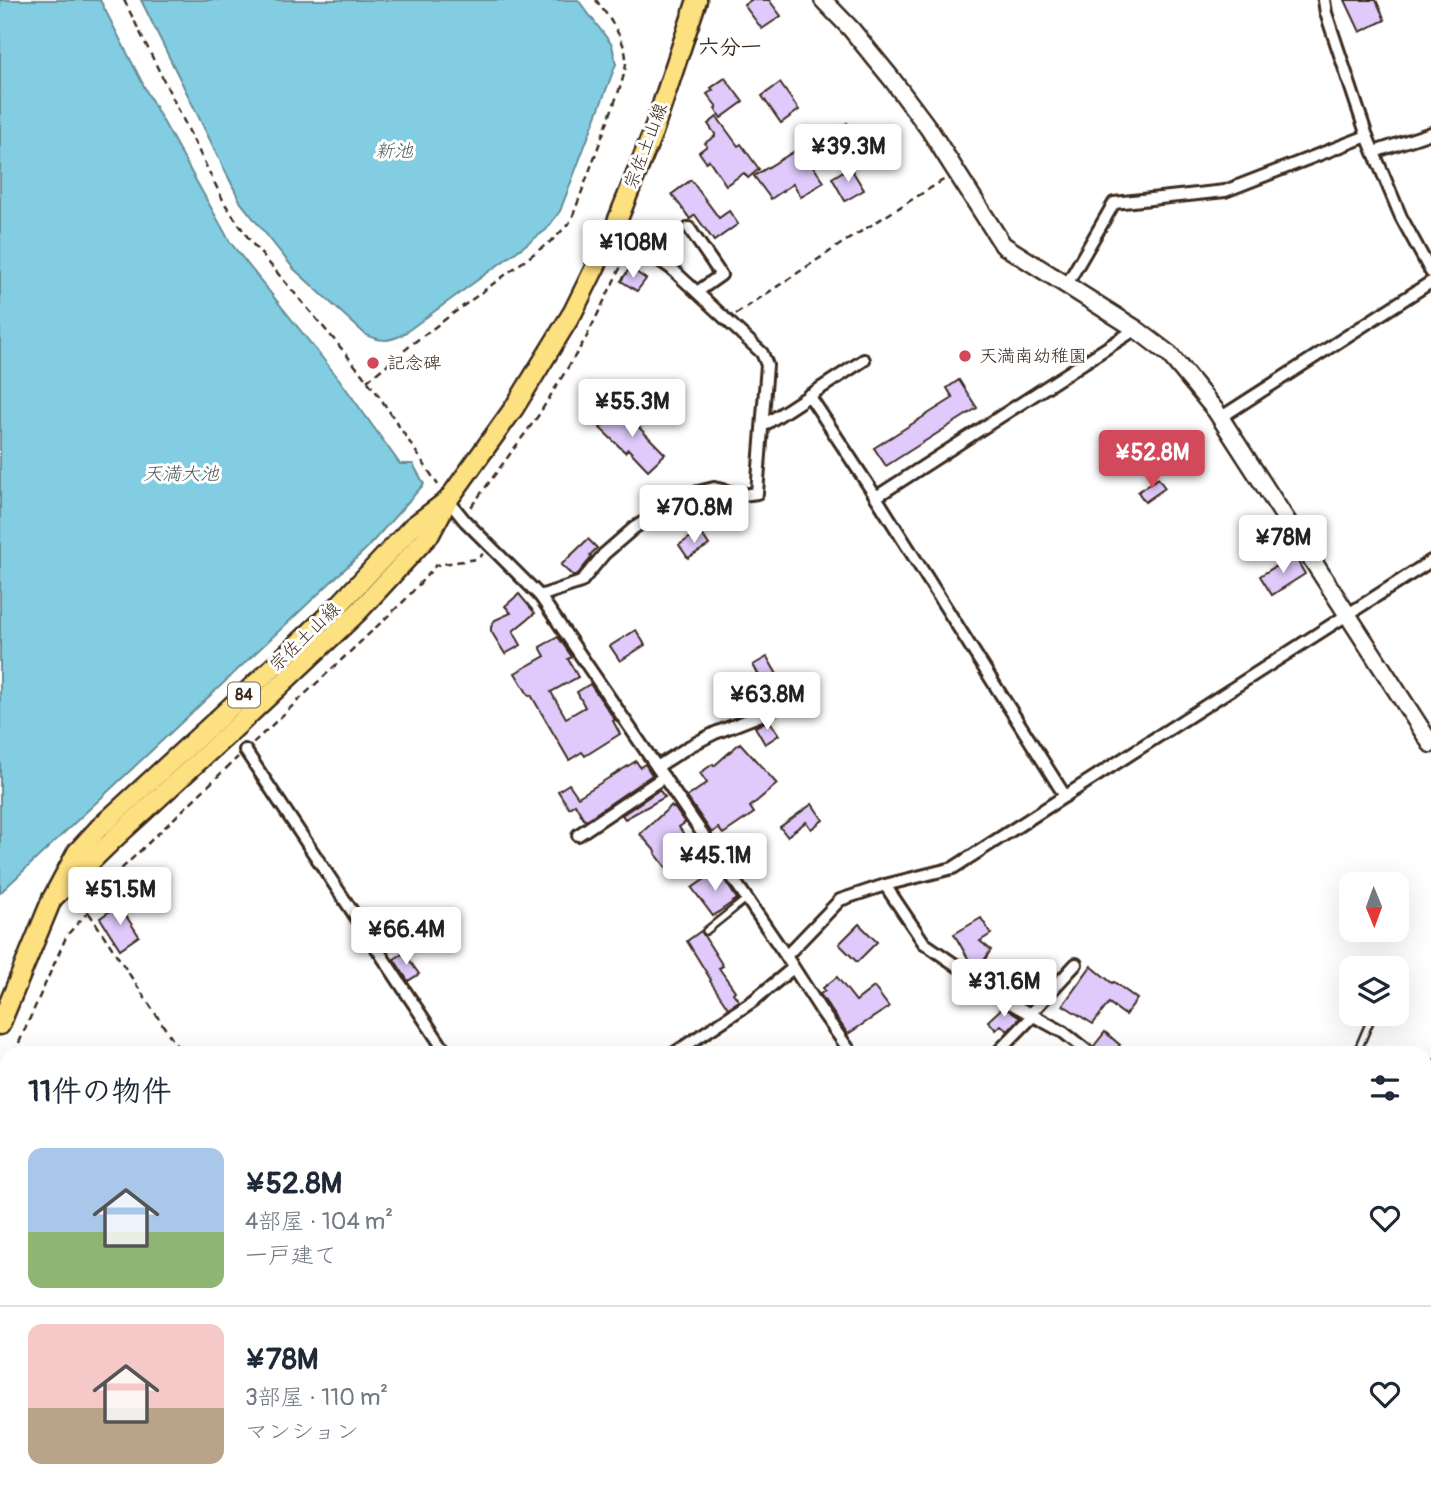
<!DOCTYPE html>
<html lang="ja">
<meta charset="utf-8">
<style>
:root{--surface:#fff;--page:#f2f2f3;--text:#1f2937;--muted:#747a83;--line:#e0e1e3;--accent:#d1495b}
body{margin:0;font-family:Pangolin,"Klee One",sans-serif;background:var(--page);color:var(--text);height:100vh;display:flex;flex-direction:column;font-size:26px;white-space:nowrap}
*{box-sizing:border-box;margin:0}
p{font-size:23px;color:var(--muted)}
.icon{flex:none;width:38px;height:38px;fill:none;stroke:currentColor;stroke-width:2;stroke-linecap:round;stroke-linejoin:round}
.map{position:relative;flex:1;overflow:hidden}
.drawer{position:absolute;left:0px;top:1046px;width:1432px;height:450px;display:flex;flex-direction:column;background:var(--surface);border-radius:21px 21px 0 0;box-shadow:0 7px 28px #0002}
.drawer>*{flex:none}
.needle{width:46px;rotate:179deg}
.buttons{position:absolute;left:1339px;top:872px;display:grid;gap:14px}
.buttons a{display:grid;place-items:center;width:70px;height:70px;border-radius:14px;background:var(--surface);box-shadow:0 7px 28px #0002;font-size:35px}
.price{position:absolute;translate:-50% -60px;padding:0 16px;border-radius:7px;background:#fff;color:#222;font-size:23px;line-height:46px;filter:drop-shadow(0 2px 4px #0008)}
.price::after{content:'';position:absolute;left:50%;top:42px;width:21px;height:16px;margin-left:-10px;background:inherit;clip-path:polygon(0 0,100% 0,50% 100%)}
.price.active{background:var(--accent);color:#fff}
ul{padding:0;list-style:none}
li{display:flex;align-items:center;gap:21px;height:175px;padding:0 28px}
li+li{border-top:2px solid var(--line)}
li span{display:grid;place-items:center;flex:none;width:196px;height:140px;border-radius:14px;color:#555}
li>.icon{margin-inline-start:auto}
span .icon{width:84px;height:84px;fill:#fffc;stroke-width:1}
li b{font-size:30px}
h2{display:flex;justify-content:space-between;align-items:center;height:84px;padding:0 28px;font-size:30px}
.map>svg:first-child{display:block}
.water{fill:#82cde2;stroke:#668c94;stroke-width:2}
.building{fill:#dfcafb;stroke:#3b2a1e;stroke-width:2}
.lines{fill:none;stroke-linecap:round;stroke-linejoin:round}
.lane-casing{stroke:#3b2a1e;stroke-width:10}
.street-casing{stroke:#3b2a1e;stroke-width:16}
.secondary-casing{stroke:#3b2a1e;stroke-width:21}
.primary-casing{stroke:#3b2a1e;stroke-width:23}
.path{stroke:#3b2a1e;stroke-width:2.5;stroke-dasharray:7 5;stroke-linecap:butt}
.lane{stroke:#fff;stroke-width:5}
.street{stroke:#fff;stroke-width:10}
.secondary{stroke:#fff;stroke-width:16}
.primary{stroke:#fde080;stroke-width:18}
.poi-dot{fill:#d1495b;stroke:#fff;stroke-width:2.5}
.labels{text-anchor:middle;dominant-baseline:central;stroke-width:6;stroke-linejoin:round;paint-order:stroke}
.shield{fill:#fff;stroke:#766a62;stroke-width:2}
.shield-label{font-size:16px;font-weight:bold;fill:#3b2a1e}
.street-label{font-size:18px;fill:#3b2a1e;stroke:#fff}
.poi-label{font-size:18px;fill:#3b2a1e;stroke:#fff;text-anchor:start}
.water-label{font-size:19px;font-style:italic;fill:#505b59;stroke:#fff}
.quarter-label{font-size:21px;font-weight:bold;fill:#3b2a1e;stroke:#fff}
</style>
<div class="map">
<svg width="1431" height="1496" viewBox="0 0 1431 1496">
<rect width="100%" height="100%" fill="#fff"/>
<filter id="ink" filterUnits="userSpaceOnUse"><feTurbulence type="fractalNoise" baseFrequency=".0143" numOctaves="2"/><feDisplacementMap in="SourceGraphic" scale="14" xChannelSelector="R" yChannelSelector="G"/><feConvolveMatrix kernelMatrix="1 2 1 2 8 2 1 2 1" color-interpolation-filters="sRGB"/></filter>
<g filter="url(#ink)">
<g class="water">
<path d="M0 0H100L148 94 230 242 339 379 400 464H413L424 484 366 549 0 893Z"/>
<path d="M141 0H578L612 45 616 64 560 211 546 230 402 335C388 342 380 341 366 335L294 269 241 203Z"/>
</g>
<g class="building">
<path d="M751 0H769L781 16 762 29 744 5Z"/>
<path d="M1345 0H1376L1385 20 1360 32Z"/>
<path d="M725 78 743 102 721 118 715 109 717 107 707 94 713 90 711 88Z"/>
<path d="M780 83 799 110 781 123 762 96Z"/>
<path d="M717 117 738 146 741 144 759 169 748 178 744 173 726 185 709 160 706 162 699 152 707 146 705 143 715 136V134L708 124Z"/>
<path d="M847 123 854 133 844 139 845 141 810 162 824 182 801 197 793 184 771 199 754 176 836 126 837 129Z"/>
<path d="M850 167 864 190 845 201 832 178Z"/>
<path d="M691 180 719 218 729 211 738 224 714 241 695 215 690 219 672 194Z"/>
<path d="M630 268 646 279 637 291 621 281Z"/>
<path d="M959 380 977 408 886 466 874 448 953 398 947 388Z"/>
<path d="M620 408 665 454 648 470 628 449 625 452 600 428Z"/>
<path d="M1158 478 1165 488 1145 502 1138 492Z"/>
<path d="M700 531 709 545 688 558 679 545Z"/>
<path d="M588 539 597 548 590 555 592 557 578 574 573 576 561 565Z"/>
<path d="M1294 555 1305 574 1272 595 1260 576Z"/>
<path d="M519 594 535 613 513 631 521 645 505 654 491 631V627L495 620 511 613 505 606Z"/>
<path d="M636 630 645 645 620 661 610 646Z"/>
<path d="M558 637 572 657 568 659 578 677 551 692 566 718 585 707 577 692 590 684 615 720 613 721 620 734 585 756 582 752 569 760 531 695 529 696 515 673 545 656 540 647Z"/>
<path d="M767 657 782 683 768 691 753 665Z"/>
<path d="M769 720 779 735 765 744 755 727Z"/>
<path d="M740 743 777 784 750 807 754 813 723 834 718 828 712 833 687 797 707 783 700 773 713 764 714 766Z"/>
<path d="M636 761 640 767 645 764 652 775 585 821 575 804 569 808 558 791 569 784 578 797Z"/>
<path d="M659 790 665 797 625 819 622 815Z"/>
<path d="M812 804 823 820 811 829 806 822 787 836 780 827Z"/>
<path d="M671 806 673 808 674 807 685 823 679 827 689 842 683 846 690 855 669 871 655 853 656 852 640 834Z"/>
<path d="M718 870 737 899 713 916 692 888Z"/>
<path d="M119 905 139 936 120 949 100 918Z"/>
<path d="M981 918 991 934 980 941 991 950 983 962 1016 984 1025 965 1041 973 1050 981 1039 993 1032 987 1027 998 994 982 967 963 969 960 954 934Z"/>
<path d="M859 924 877 942 857 962 839 944Z"/>
<path d="M701 931 723 966 719 968 735 991 733 993 739 1001 728 1008 710 981 711 980 687 941Z"/>
<path d="M404 953 419 974 408 981 394 959Z"/>
<path d="M1091 966 1112 983 1114 982 1137 999 1125 1015 1109 1003 1093 1024 1063 1005Z"/>
<path d="M837 977 856 1001 874 987 889 1007 848 1034 820 994 825 991 823 988Z"/>
<path d="M1003 1007 1020 1018 1008 1031 1001 1025 996 1030 988 1021Z"/>
<path d="M1105 1032 1120 1045 1113 1054H1099L1094 1046Z"/>
</g>
<g class="lines">
<g class="lane-casing">
<g id="lane">
<path d="M706 931 746 899"/>
<path d="M1356 1054 1371 1019 1370 1013"/>
<path d="M1244 1489 1248 1496"/>
</g>
</g>
<g class="street-casing">
<g id="street">
<path d="M1324 0 1326 13 1367 136 1401 217 1431 272"/>
<path d="M1374 152 1431 133"/>
<path d="M689 228 721 275 697 292"/>
<path d="M1067 284 1114 203 1225 191 1367 136"/>
<path d="M809 395 876 497 1065 796"/>
<path d="M1220 418 1431 282"/>
<path d="M764 425 864 360"/>
<path d="M876 497 1136 329"/>
<path d="M448 500 465 521 540 596 786 956 822 1012 852 1054"/>
<path d="M540 596 581 582 604 554 634 528 686 495 714 488 743 495 757 493 767 365 762 353 672 269 614 229"/>
<path d="M245 750 447 1054"/>
<path d="M657 767 690 746 715 733 766 713 800 693"/>
<path d="M578 835 664 777"/>
<path d="M885 885 924 943 1012 1004 1063 1032 1091 1054"/>
<path d="M786 956 840 900 885 885 953 868 1431 561"/>
<path d="M1030 1014 1076 964"/>
<path d="M673 1054 753 1001 793 968"/>
<path d="M996 1054 1033 1016"/>
<path d="M1424 1068 1431 1066"/>
<path d="M1424 1287 1431 1284"/>
<path d="M1424 1357 1431 1366"/>
<path d="M736 1489 740 1496"/>
<path d="M1198 1489 1201 1496"/>
<path d="M1 1496 11 1489"/>
<path d="M898 1496 899 1493 904 1489"/>
<path d="M1122 1496 1131 1489"/>
</g>
</g>
<g class="secondary-casing">
<g id="secondary">
<path d="M823 0 851 29 891 78 929 129 1003 245 1136 329 1169 354 1216 411 1431 744"/>
<path d="M0 1202 7 1213"/>
<path d="M186 1489 191 1496"/>
</g>
</g>
<g class="primary-casing">
<g id="primary">
<path d="M52 899 117 836 238 725 357 613 430 534 448 500 514 408 573 312 614 229 653 132 697 0"/>
<path d="M0 1025 52 899 77 852 99 828 220 717 339 605 412 527 444 503"/>
</g>
</g>
<g class="path">
<path d="M124 0 225 204 251 242 337 343 377 393 438 485"/>
<path d="M736 314 841 244 945 179"/>
<path d="M367 381 416 341 555 238 571 221 621 85C623 77 626 69 626 62 627 41 608 16 596 0"/>
<path d="M471 507 538 416 586 338 627 254"/>
<path d="M253 743 405 600 436 565 477 559 483 554"/>
<path d="M89 913 182 1054"/>
<path d="M14 1054 67 935 88 912 114 876 238 757"/>
<path d="M0 1086 7 1070"/>
<path d="M0 1164 7 1175"/>
<path d="M471 1489 476 1496"/>
</g>
<use href="#lane" class="lane"/>
<use href="#street" class="street"/>
<use href="#secondary" class="secondary"/>
<use href="#primary" class="primary"/>
</g>
</g>
<g class="poi-dot">
<circle cx="965" cy="356" r="7"/>
<circle cx="373" cy="363" r="7"/>
</g>
<g class="labels">
<rect class="shield" x="228" y="682.5" width="32" height="25" rx="5"/>
<g class="shield-label">
<text x="244" y="695">84</text>
</g>
<g class="street-label">
<text transform="translate(646 146) rotate(-69)">宗佐土山線</text>
<text transform="translate(305 637) rotate(-44)">宗佐土山線</text>
</g>
<g class="poi-label">
<text x="979" y="356">天満南幼稚園</text>
<text x="387" y="363">記念碑</text>
</g>
<g class="water-label">
<text x="394" y="151">新池</text>
<text x="181" y="474">天満大池</text>
</g>
<g class="quarter-label">
<text x="730" y="47">六分一</text>
</g>
</g>
</svg>
<div class="buttons">
<a><svg class="needle" viewBox="-14 -14 28 28"><path d="M0-13l5 13h-10z" fill="#e53935"/><path d="M0 13l5-13h-10z" fill="#747a83"/></svg></a>
<a><svg class="icon" aria-label="layers" viewBox="0 0 24 24"><path d="M12 4l9 5-9 5-9-5zM3 14l9 5 9-5"/></svg></a>
</div>
<b class="price" style="left:848px;top:184px">¥39.3M</b>
<b class="price" style="left:633px;top:280px">¥108M</b>
<b class="price" style="left:632px;top:439px">¥55.3M</b>
<b class="price active" style="left:1152px;top:490px">¥52.8M</b>
<b class="price" style="left:694px;top:545px">¥70.8M</b>
<b class="price" style="left:1283px;top:575px">¥78M</b>
<b class="price" style="left:767px;top:732px">¥63.8M</b>
<b class="price" style="left:715px;top:893px">¥45.1M</b>
<b class="price" style="left:120px;top:927px">¥51.5M</b>
<b class="price" style="left:406px;top:967px">¥66.4M</b>
<b class="price" style="left:1004px;top:1019px">¥31.6M</b>
<section class="drawer">
<h2>11件の物件<svg class="icon" aria-label="filters" viewBox="0 0 24 24"><path d="M4 7h16M4 17h16"/><circle cx="9" cy="7" r="2"/><circle cx="15" cy="17" r="2"/></svg></h2>
<ul>
<li><span style="background:linear-gradient(#a9c7e8 60%,#8fb573 0)"><svg class="icon" aria-label="home" viewBox="0 0 24 24"><path d="M3 11l9-7 9 7M6 9v11h12V9"/></svg></span><div><b>¥52.8M</b><p>4部屋 · 104 m²</p><p>一戸建て</p></div><svg class="icon" aria-label="heart" viewBox="0 0 24 24"><path d="M12 20l-8-8c-3-5 5-10 8-4 3-6 11-1 8 4z"/></svg></li>
<li><span style="background:linear-gradient(#f6c9c9 60%,#b9a48a 0)"><svg class="icon" aria-label="home" viewBox="0 0 24 24"><path d="M3 11l9-7 9 7M6 9v11h12V9"/></svg></span><div><b>¥78M</b><p>3部屋 · 110 m²</p><p>マンション</p></div><svg class="icon" aria-label="heart" viewBox="0 0 24 24"><path d="M12 20l-8-8c-3-5 5-10 8-4 3-6 11-1 8 4z"/></svg></li>
</ul>
</section>
</div>
